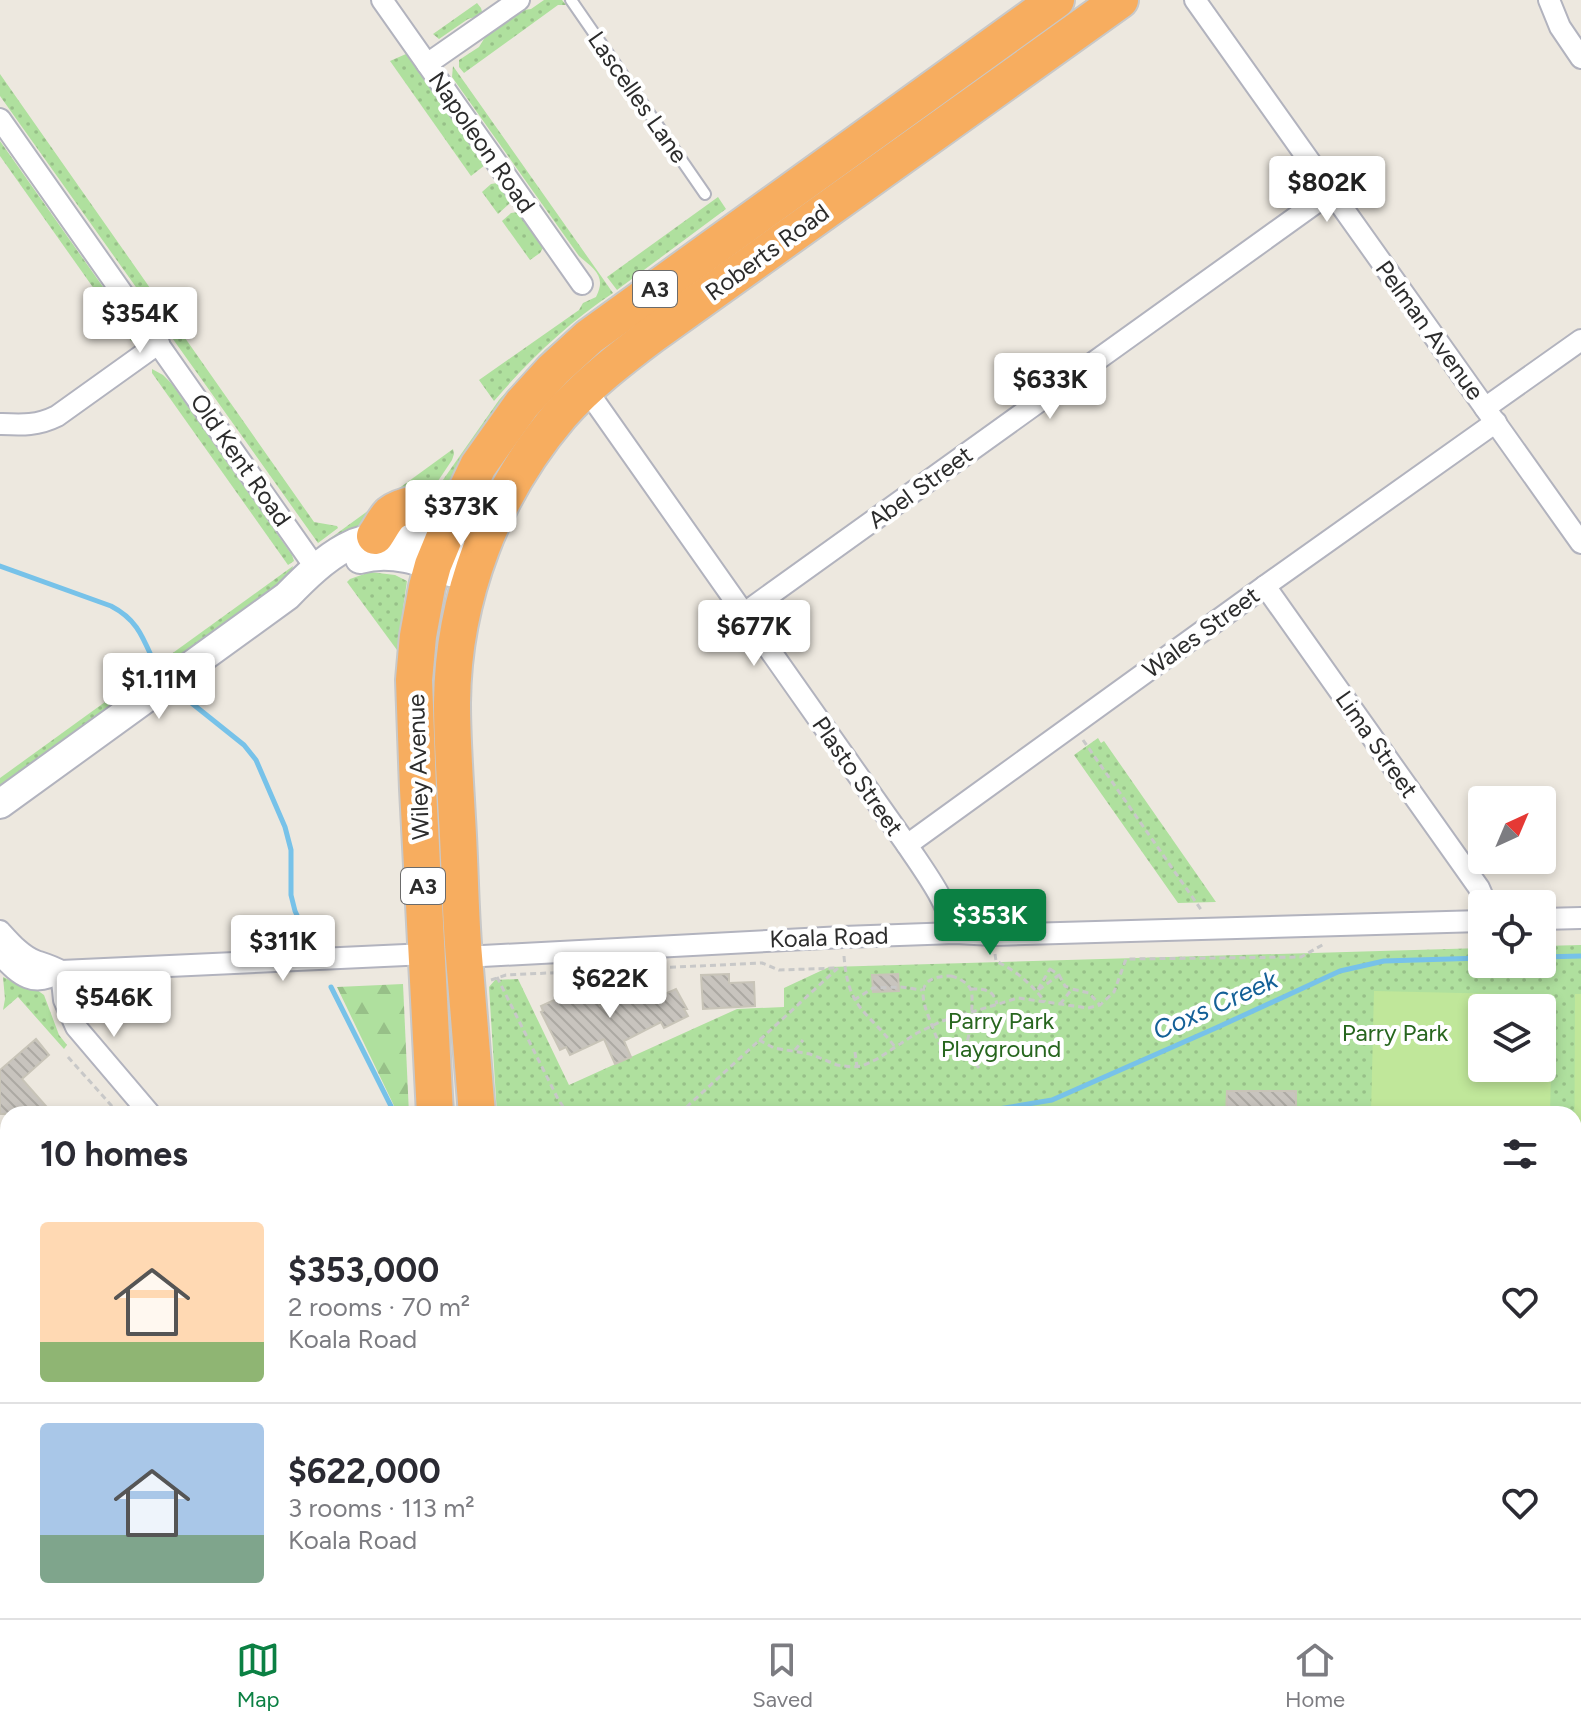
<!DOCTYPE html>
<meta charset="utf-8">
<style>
:root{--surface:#fff;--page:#f2f2f3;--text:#2b2b33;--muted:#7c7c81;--line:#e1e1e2;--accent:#0b8043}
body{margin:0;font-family:Figtree,sans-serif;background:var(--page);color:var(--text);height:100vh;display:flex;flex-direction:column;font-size:30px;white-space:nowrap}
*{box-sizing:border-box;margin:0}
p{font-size:26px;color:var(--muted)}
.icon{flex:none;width:44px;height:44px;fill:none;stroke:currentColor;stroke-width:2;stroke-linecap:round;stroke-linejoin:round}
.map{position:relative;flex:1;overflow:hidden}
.drawer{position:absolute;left:0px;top:1106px;width:1582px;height:512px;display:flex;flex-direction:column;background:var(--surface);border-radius:24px 24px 0 0;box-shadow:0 4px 12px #0003}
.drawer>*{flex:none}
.needle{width:52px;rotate:44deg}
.tools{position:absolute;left:1468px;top:786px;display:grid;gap:16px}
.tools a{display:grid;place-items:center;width:88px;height:88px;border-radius:8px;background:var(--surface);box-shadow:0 4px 12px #0003;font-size:40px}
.price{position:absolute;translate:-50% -68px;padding:0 18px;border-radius:8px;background:#fff;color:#222;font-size:26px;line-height:52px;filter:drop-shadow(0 2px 4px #0008)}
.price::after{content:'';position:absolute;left:50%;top:48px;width:24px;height:18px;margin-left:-12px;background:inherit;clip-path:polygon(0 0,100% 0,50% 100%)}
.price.active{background:var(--accent);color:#fff}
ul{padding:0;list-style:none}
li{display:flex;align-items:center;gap:24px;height:200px;padding:0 40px}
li+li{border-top:2px solid var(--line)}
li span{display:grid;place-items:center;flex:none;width:224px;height:160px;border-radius:8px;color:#555}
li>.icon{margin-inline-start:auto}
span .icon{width:96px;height:96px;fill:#fffc;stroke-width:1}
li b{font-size:34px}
h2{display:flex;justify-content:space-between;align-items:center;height:96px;padding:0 40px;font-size:34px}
.tabs{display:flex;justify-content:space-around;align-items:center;height:112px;border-top:2px solid var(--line);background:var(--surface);font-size:22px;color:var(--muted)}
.tabs a{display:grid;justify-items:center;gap:4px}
.tabs .active{color:var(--accent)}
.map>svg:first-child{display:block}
.grass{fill:url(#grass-dots);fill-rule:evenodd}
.forest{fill:url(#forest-firs)}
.pitch{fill:#c0e79a;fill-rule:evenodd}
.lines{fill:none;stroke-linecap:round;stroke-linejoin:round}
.stream{stroke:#77c2e9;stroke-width:5}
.building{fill:url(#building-back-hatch);stroke:#c8c4b8;stroke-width:2}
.lane-casing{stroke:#b2b3be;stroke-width:14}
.street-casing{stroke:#b2b3be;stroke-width:24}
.secondary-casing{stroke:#b2b3be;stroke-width:32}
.primary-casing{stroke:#c8c8c8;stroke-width:34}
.highway-casing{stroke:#c8c8c8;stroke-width:40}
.path{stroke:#c8c8c8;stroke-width:3;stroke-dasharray:6 4;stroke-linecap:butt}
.lane{stroke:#fff;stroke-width:10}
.street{stroke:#fff;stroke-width:20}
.secondary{stroke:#fff;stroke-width:28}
.primary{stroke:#ead666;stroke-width:30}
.highway{stroke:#f7ad5f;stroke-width:36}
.labels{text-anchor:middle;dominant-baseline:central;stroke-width:8;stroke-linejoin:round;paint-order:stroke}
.shield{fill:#fff;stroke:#6b6b6b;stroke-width:2}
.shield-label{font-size:22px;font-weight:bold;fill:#2c2c2c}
.street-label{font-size:24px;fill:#2c2c2c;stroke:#fff}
.park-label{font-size:24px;fill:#27661e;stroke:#fff}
.water-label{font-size:26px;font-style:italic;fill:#146097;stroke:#fff}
</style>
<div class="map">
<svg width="1581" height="1618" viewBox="0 0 1581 1618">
<defs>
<pattern id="grass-dots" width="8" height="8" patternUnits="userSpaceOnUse" patternTransform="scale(2)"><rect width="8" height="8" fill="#afe09e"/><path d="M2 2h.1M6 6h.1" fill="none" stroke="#97c088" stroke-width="1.8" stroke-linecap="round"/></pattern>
<pattern id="forest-firs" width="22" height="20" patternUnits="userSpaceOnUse" patternTransform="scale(2)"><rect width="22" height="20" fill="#afe09e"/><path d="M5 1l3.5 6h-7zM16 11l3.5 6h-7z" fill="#97c088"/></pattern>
<pattern id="building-back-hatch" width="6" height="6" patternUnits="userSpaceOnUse" patternTransform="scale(2)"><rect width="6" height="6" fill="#c8c4be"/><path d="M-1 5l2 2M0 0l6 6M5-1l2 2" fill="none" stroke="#aca9a3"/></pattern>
</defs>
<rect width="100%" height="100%" fill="#ede8df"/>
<g class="grass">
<path d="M544 0H562L566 5H558L464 73 459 67V60L479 47 487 34 517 11 531 9Z"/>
<path d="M477 3 481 8 483 15 468 19 439 39 433 34Z"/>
<path d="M406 54 485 165 471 176 390 61Z"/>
<path d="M453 66 613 293C568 323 530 359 494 401L479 380 579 310 583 303 596 297C607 276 594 269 579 256L452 77Z"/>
<path d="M0 74 314 522 337 526 338 528 318 543 0 96Z"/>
<path d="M0 141 132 328 134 342 131 341 0 156Z"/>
<path d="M497 183 511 202 498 214 482 192 491 184Z"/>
<path d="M718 197 726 209 617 290 607 277Z"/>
<path d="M518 212 543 248 540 253 530 260 502 221 511 213Z"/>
<path d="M728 213 729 218 441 493 438 487 499 400 545 350 589 313Z"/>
<path d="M152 369 163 375 172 384 292 555 294 561 288 565 152 373Z"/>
<path d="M453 449 454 454 452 460 434 487 383 509 334 543 328 546 321 545Z"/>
<path d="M293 566 292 570 285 579 0 785V778Z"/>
<path d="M370 572 395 575 407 581 397 650 347 582 350 579Z"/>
<path d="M1098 738 1101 743 1104 741 1216 902 1178 903 1074 755Z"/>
<path d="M1581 945V1269H1574V1114H497L489 987 495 980 518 979 569 1085 737 1009 784 1007V988L829 967 1482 948V964H1542V946ZM1482 1008H1542V1068H1482Z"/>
<path d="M3 977 21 985 37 990 44 995 59 1035 67 1045 64 1049 18 997 3 1010 5 999Z"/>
</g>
<path class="forest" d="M403 984 409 1114H398L337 987Z"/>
<g class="pitch">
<path d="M1374 991 1553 995 1550 1114H1371ZM1482 1008H1542V1068H1482Z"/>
<path d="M1575 994H1581V1237H1574Z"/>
</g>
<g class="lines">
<g class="stream">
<path d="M0 566 111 606C136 619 142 635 153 660"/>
<path d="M189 701 244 745 256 760 285 827 291 850V895L295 911 307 937"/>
<path d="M1542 957 1581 956"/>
<path d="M331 987 395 1114"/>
<path d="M968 1114 1052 1100 1218 1027 1340 971 1384 961 1482 958"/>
<path d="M0 1229H8"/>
</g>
</g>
<g class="building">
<path d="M729 974V983L754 982 755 1006 703 1009 701 975Z"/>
<path d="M898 974 899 991 873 992 872 975Z"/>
<path d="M592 989 600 1006 628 993 632 1001 655 989 657 994 664 991 665 994 676 989 687 1009H684L688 1016 664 1028 661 1022 624 1041 631 1057 615 1064 604 1039 570 1055 566 1047 560 1050 541 1012 543 1011 541 1006 563 996 565 1001Z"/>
<path d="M36 1039 49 1055 22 1079 53 1114H0V1070Z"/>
<path d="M1227 1091H1296V1114H1226Z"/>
</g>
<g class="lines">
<g class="lane-casing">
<g id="lane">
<path d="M571 0 705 194"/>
<path d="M1320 1610 1341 1618"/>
</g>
</g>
<g class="street-casing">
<g id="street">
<path d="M382 0 582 284"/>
<path d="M1195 0 1581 543"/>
<path d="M1549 0 1560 27 1581 58"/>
<path d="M427 64 519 0"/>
<path d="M0 119 315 567"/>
<path d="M586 389 907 845C927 875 945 898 955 933"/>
<path d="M1485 408 1581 340"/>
<path d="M0 424C22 425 37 426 57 416L159 343"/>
<path d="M1265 586 1479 888 1486 904"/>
<path d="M743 614 1331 192"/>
<path d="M907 845 1265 586 1496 422"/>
<path d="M1542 919 1581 918"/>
<path d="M0 931C10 942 22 956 36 961 45 964 52 966 61 971"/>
<path d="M0 955C20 976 34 989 61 971L427 954"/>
<path d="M464 957 843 937 955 933 994 935 1482 921"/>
<path d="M61 971 64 1000 76 1027 150 1114"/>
<path d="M51 1618 53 1610"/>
<path d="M669 1618 672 1610"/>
<path d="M977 1618 980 1610"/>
<path d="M1412 1618 1415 1610"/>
</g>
</g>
<g class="secondary-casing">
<g id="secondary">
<path d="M360 559C391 550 421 561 451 572"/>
<path d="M0 804 287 596C324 558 361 524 418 540 438 545 457 554 476 562"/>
</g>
</g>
<g class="primary-casing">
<g id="primary">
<path d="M1574 1325H1581"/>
<path d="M0 1336H8"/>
</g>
</g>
<g class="highway-casing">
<g id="highway">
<path d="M375 536C380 529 384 520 390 514 407 500 439 504 460 503"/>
<path d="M435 1114 418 789 414 680 418 636 427 587 433 565 447 531 478 466 522 404 553 370 589 337 1056 0"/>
<path d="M477 1114C473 1062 468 1009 464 957 460 911 460 864 457 818 455 780 452 741 452 703 453 597 492 495 561 414 588 384 620 359 652 335L1120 0"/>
<path d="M381 1618 384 1610"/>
<path d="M419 1618 422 1610"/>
</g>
</g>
<g class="path">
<path d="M1083 740 1202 911"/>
<path d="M995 954 996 961C1016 971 1032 984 1045 1002"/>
<path d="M844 956C848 1010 867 1010 895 1047"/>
<path d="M1050 969 1059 975 1037 991Z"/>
<path d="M1059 975 1065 986 1072 989"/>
<path d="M951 976C959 978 967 982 971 990 974 996 970 1038 966 1045 964 1050 957 1054 951 1053 939 1051 935 1032 931 1023 921 998 914 976 951 976Z"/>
<path d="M497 977 558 1099 568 1114"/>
<path d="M491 980 506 975 762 963 779 970 838 968"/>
<path d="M971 989C985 989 993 989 997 1004"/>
<path d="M854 1000 873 988 901 987 922 990"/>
<path d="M1060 1004 1072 989 1089 993 1100 1005"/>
<path d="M759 1040 774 1048 810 1054 837 1065 853 1067 862 1066 877 1059 917 1033 942 1021 1018 998 1088 1008 1100 1005 1114 992 1126 959 1301 957 1324 944"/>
<path d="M963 1049 979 1068"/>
<path d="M795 1050 803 1040"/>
<path d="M855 1052 857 1067"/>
<path d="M68 1057 119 1114"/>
<path d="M679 1114 838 968"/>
<path d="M1211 1114V1109H1226"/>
<path d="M74 1618 77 1610"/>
<path d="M1388 1618 1390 1610"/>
<path d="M1437 1618 1439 1610"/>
</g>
<use href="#lane" class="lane"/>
<use href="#street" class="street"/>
<use href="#secondary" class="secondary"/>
<use href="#primary" class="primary"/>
<use href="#highway" class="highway"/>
</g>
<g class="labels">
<g class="shield">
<rect x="633" y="271" width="44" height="36" rx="6"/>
<rect x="401" y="868" width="44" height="36" rx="6"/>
</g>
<g class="shield-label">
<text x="655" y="289">A3</text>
<text x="423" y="886">A3</text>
</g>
<g class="street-label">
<text transform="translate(638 97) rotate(55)">Lascelles Lane</text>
<text transform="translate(482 142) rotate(55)">Napoleon Road</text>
<text transform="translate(767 252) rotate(-36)">Roberts Road</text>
<text transform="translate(1430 330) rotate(54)">Pelman Avenue</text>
<text transform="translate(241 460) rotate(55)">Old Kent Road</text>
<text transform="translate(920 487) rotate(-36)">Abel Street</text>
<text transform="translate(1201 632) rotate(-36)">Wales Street</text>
<text transform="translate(1377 744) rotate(55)">Lima Street</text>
<text transform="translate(418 767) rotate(-92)">Wiley Avenue</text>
<text transform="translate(858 776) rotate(55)">Plasto Street</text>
<text transform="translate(829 937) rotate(-2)">Koala Road</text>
</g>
<g class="park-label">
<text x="1001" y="1020">Parry Park<tspan x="1001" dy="28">Playground</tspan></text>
<text x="1395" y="1032">Parry Park</text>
</g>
<g class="water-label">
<text transform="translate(1215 1005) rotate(-24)">Coxs Creek</text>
</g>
</g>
</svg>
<div class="tools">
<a><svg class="needle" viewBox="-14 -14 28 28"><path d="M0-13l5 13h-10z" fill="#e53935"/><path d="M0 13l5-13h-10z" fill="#7c7c81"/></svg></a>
<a><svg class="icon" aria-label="locate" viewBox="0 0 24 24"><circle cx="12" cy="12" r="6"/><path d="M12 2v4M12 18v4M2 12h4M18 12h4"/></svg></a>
<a><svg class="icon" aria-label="layers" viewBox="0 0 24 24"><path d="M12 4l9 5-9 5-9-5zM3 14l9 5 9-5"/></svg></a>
</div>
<b class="price" style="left:1327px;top:224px">$802K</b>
<b class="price" style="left:140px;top:355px">$354K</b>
<b class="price" style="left:1050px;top:421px">$633K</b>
<b class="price" style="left:461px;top:548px">$373K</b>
<b class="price" style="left:754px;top:668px">$677K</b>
<b class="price" style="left:159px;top:721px">$1.11M</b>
<b class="price active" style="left:990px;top:957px">$353K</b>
<b class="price" style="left:283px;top:983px">$311K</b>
<b class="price" style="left:610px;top:1020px">$622K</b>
<b class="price" style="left:114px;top:1039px">$546K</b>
<section class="drawer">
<h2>10 homes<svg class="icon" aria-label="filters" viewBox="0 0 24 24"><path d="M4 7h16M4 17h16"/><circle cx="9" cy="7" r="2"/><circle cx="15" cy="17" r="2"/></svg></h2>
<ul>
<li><span style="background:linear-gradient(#ffd9b3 75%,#8fb573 0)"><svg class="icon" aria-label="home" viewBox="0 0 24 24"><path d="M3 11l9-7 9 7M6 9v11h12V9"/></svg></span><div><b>$353,000</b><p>2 rooms · 70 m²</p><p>Koala Road</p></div><svg class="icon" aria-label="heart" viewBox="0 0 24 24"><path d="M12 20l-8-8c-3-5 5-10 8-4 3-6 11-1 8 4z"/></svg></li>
<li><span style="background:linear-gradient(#a9c7e8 70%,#7fa58c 0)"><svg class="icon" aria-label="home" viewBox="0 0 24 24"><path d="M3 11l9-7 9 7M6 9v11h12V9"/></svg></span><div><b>$622,000</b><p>3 rooms · 113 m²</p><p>Koala Road</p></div><svg class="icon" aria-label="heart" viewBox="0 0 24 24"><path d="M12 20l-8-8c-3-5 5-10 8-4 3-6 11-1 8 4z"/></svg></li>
</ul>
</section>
</div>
<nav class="tabs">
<a class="active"><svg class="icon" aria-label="map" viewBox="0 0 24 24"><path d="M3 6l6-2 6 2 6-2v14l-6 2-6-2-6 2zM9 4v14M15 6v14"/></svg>Map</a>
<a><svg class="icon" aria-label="saved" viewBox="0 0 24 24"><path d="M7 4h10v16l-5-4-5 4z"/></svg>Saved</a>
<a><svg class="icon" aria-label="home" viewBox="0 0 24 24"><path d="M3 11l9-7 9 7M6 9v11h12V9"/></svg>Home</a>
</nav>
